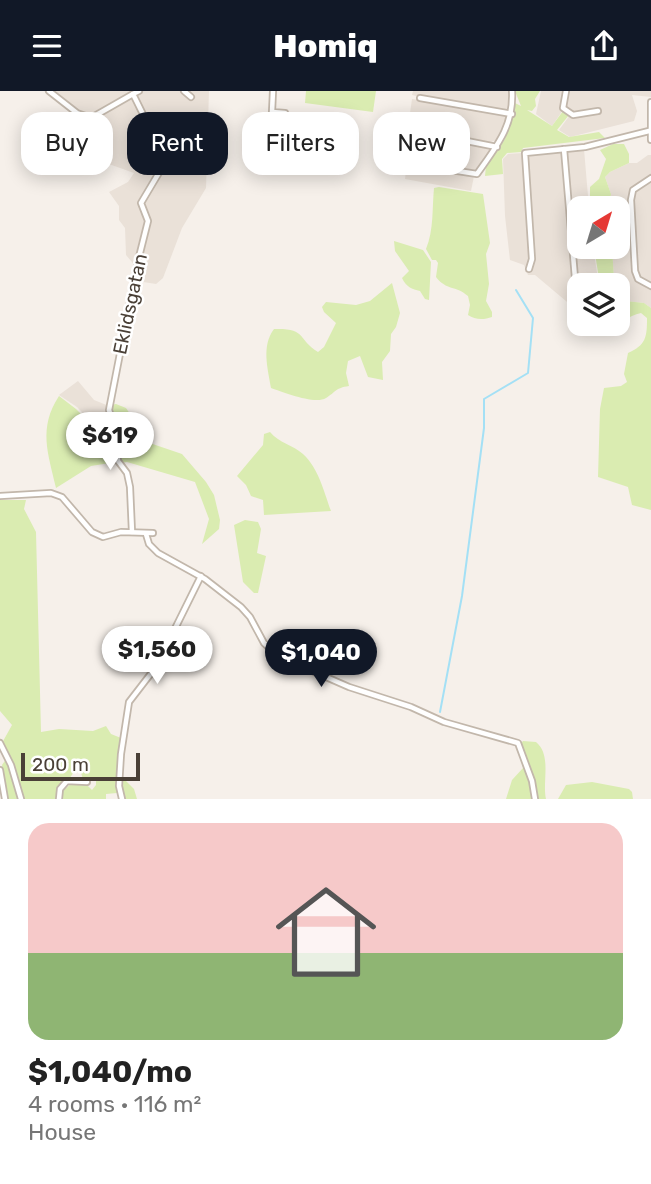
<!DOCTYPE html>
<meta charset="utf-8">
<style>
:root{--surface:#fff;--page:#f2f2f2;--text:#222;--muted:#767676;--line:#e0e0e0;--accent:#111827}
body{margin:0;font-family:Rubik,sans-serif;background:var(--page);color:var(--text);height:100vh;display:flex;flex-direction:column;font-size:26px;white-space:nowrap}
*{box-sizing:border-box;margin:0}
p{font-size:23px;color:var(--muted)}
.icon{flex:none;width:38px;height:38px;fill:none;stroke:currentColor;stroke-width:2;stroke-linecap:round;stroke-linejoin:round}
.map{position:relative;height:708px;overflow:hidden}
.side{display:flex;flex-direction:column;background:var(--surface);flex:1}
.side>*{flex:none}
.guide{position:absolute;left:21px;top:21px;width:609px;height:63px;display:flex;gap:14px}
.needle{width:46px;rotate:38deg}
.buttons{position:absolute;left:567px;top:105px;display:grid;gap:14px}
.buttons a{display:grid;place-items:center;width:63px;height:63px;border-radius:14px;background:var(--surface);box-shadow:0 4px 18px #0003;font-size:35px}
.scale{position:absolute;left:21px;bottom:18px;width:119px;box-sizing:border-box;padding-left:7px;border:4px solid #4a4037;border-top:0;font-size:19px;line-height:24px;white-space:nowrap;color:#4a4037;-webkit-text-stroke:5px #fff;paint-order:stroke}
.price{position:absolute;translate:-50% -60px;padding:0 16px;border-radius:24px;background:#fff;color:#222;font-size:23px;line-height:46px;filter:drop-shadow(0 2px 4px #0008)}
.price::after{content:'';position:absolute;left:50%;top:42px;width:21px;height:16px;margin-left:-10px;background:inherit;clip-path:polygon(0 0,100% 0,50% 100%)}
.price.selected{background:var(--accent);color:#fff}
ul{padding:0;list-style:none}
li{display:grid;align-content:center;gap:14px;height:371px;padding:0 28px}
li+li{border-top:2px solid var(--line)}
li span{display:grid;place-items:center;height:217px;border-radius:21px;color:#555}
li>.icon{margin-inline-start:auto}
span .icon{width:126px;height:126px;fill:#fffc;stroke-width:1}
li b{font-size:30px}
.chip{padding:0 24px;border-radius:21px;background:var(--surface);box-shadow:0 4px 18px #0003;font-size:24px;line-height:63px}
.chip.selected{background:var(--accent);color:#fff}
header{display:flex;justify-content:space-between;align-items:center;height:91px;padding:0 28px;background:var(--accent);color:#fff;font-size:32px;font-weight:800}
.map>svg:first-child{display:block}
.residential{fill:#eae1d8}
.green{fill:#daecb1}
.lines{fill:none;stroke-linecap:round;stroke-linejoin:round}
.stream{stroke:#a4e0f5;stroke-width:2}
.street-casing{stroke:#c2b7ab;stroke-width:8}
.street{stroke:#fff;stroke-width:4.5}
.labels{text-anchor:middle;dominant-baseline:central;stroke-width:5;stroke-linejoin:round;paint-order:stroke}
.street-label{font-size:19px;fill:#4a4037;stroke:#fff}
</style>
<header><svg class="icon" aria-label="menu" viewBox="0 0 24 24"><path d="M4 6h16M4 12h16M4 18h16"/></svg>Homiq<svg class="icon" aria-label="share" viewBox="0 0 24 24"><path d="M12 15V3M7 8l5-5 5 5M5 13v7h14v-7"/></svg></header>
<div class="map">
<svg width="651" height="708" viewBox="0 0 651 708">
<rect width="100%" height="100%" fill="#f6f0ea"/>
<g class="residential">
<path d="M46 0H209L206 97 182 137 163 187 156 193 137 190V177L126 164 125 137 119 129V115L109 101 128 91 134 82 106 72 89 40 88 30 78 26Z"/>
<path d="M413 0H510L509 20 507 22 420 6 412 4Z"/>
<path d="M541 0H651V6L632 4 637 20 634 30 570 46 559 39 570 24 563 19 552 35 536 23Z"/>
<path d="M412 8 509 24 508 31 498 49 490 51 419 39 408 36Z"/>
<path d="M407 42 427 43 492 56 476 80 472 81 413 71 404 68Z"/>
<path d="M584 58 589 117H579V156H593L599 194H579V221L535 184H528L524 174 510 169 505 125 503 68 508 63Z"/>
<path d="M648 64H651V217L644 212 626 210 614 188 612 156H618V117H609L611 103 605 86 610 81 629 72H637Z"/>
<path d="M404 72 474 85 471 100 405 88 406 79 403 78Z"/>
<path d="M78 290 94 309 109 315 107 323 111 334 102 342 77 316 59 304Z"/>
</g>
<g class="green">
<path d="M306 0H376L373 21 305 12Z"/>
<path d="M515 0H540L535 8 536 15 532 20 527 19 552 35 563 20 569 24 557 39 569 46 599 41 605 47 523 57 521 61 507 62 502 68 503 83 485 85 486 75 505 48 515 12 521 15Z"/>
<path d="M613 53H624L629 63V72L610 81 605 86 611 103 609 117H590V96L599 88 606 68 600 59Z"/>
<path d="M439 96 483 103 490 152 486 163 489 193 486 210 492 221V226C484 229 475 229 468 224L470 214 468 205C455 194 447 200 436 186L438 172 436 169H432L426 158C434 139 432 117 434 97Z"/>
<path d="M394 150 423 159 431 171 429 209 425 208 420 200C412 198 406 196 402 187L409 180 395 160Z"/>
<path d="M594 156H612L614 188 616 194H600Z"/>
<path d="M392 192 400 222 396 236 391 243 390 260 382 271 383 289 368 286 360 265 348 270 346 282 349 295C335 297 336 301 326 307 315 314 283 301 271 297 268 278 261 255 274 238 307 237 297 248 318 261L324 256 336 232 324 221 322 216 326 211 356 214 370 210Z"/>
<path d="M618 197 626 210 644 212 651 217V419L632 414 628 396 598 386 600 318 604 297 621 295 627 291 624 283 628 262C646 254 647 246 647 227L641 222C628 225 620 233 609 239L601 236 599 233H618Z"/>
<path d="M59 305 76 318 102 344 111 337 115 348 116 371 91 375 56 397C48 362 38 337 59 305Z"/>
<path d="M116 313 126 317 134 329 131 336 132 346 182 363 206 391 214 404 220 429 219 438 202 453 209 428 195 391 127 371 121 372 110 320 111 314Z"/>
<path d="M270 341C279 352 293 354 303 363 319 378 324 401 331 420L264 424 263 409 251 405 246 394 237 385 263 354 264 343Z"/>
<path d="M0 409H26L24 418 36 441 41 641 59 638 93 640 106 635 111 643 121 647 117 702 106 703V708H62L63 700 73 691 86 693 92 699 96 694V688H83L80 679 74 680C69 692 58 694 57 708H8L2 674 9 664 2 652 12 634 0 620Z"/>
<path d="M245 429 258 431 261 438 257 462 266 465 258 502H254L243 491 234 434Z"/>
<path d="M523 650 536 651C552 664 542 691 546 708H506L512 689 523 677 518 656Z"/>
<path d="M121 685 134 698 137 708H126L120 696Z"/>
<path d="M592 691 629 698 632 701 633 708H558L566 694Z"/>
</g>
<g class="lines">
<path class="stream" d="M440 621 462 505 484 337V308L528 282 533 227 516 199"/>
<g class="street-casing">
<g id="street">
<path d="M49 0 77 22 91 27 133 3"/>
<path d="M184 0 191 6"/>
<path d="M273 0 272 21 285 22"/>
<path d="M566 0 563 17 573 24 598 20"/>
<path d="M420 7 512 23"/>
<path d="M651 11V49"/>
<path d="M416 40 497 56"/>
<path d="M564 58 575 187 572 196"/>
<path d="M165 68 174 51 193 50 194 55"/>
<path d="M412 73 477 83C496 56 514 35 512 0"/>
<path d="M651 87 633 99 631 109 635 180 638 188 651 195"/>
<path d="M529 178 532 168 525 62 585 56 649 40"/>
<path d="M0 405 51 402 62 406 92 441 103 446 121 441 153 442"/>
<path d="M132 441 130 396 127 382 118 370 115 338 109 319 138 170 148 130 141 112 163 75 165 68 133 3 139 0"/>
<path d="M146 443 149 453 158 462 205 488 241 516 250 526 264 552 278 565 349 596 411 616 444 631 518 652 532 690 535 708"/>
<path d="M0 652 11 674 21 708"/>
<path d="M0 679 5 708"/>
<path d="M59 708 60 698 67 690 87 691"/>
<path d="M122 708 119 695 121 663 129 611 156 576 201 485"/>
</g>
</g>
<use href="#street" class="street"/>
</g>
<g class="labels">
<g class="street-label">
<text transform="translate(130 213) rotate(-78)">Eklidsgatan</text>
</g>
</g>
</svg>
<div class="buttons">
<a><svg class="needle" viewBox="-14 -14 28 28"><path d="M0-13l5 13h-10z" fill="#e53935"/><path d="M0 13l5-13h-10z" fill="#767676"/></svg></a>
<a><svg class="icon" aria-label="layers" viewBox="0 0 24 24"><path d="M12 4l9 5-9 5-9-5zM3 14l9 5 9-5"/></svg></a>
</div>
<div class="scale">200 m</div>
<b class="price" style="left:110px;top:381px">$619</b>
<b class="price" style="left:157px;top:595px">$1,560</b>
<b class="price selected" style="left:321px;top:598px">$1,040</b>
<div class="guide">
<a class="chip">Buy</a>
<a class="chip selected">Rent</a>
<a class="chip">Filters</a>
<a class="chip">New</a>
</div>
</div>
<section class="side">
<ul>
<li><span style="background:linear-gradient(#f6c9c9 60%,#8fb573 0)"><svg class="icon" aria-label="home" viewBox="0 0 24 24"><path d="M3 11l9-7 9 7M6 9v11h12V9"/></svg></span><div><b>$1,040/mo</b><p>4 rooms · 116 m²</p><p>House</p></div></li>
</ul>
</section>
